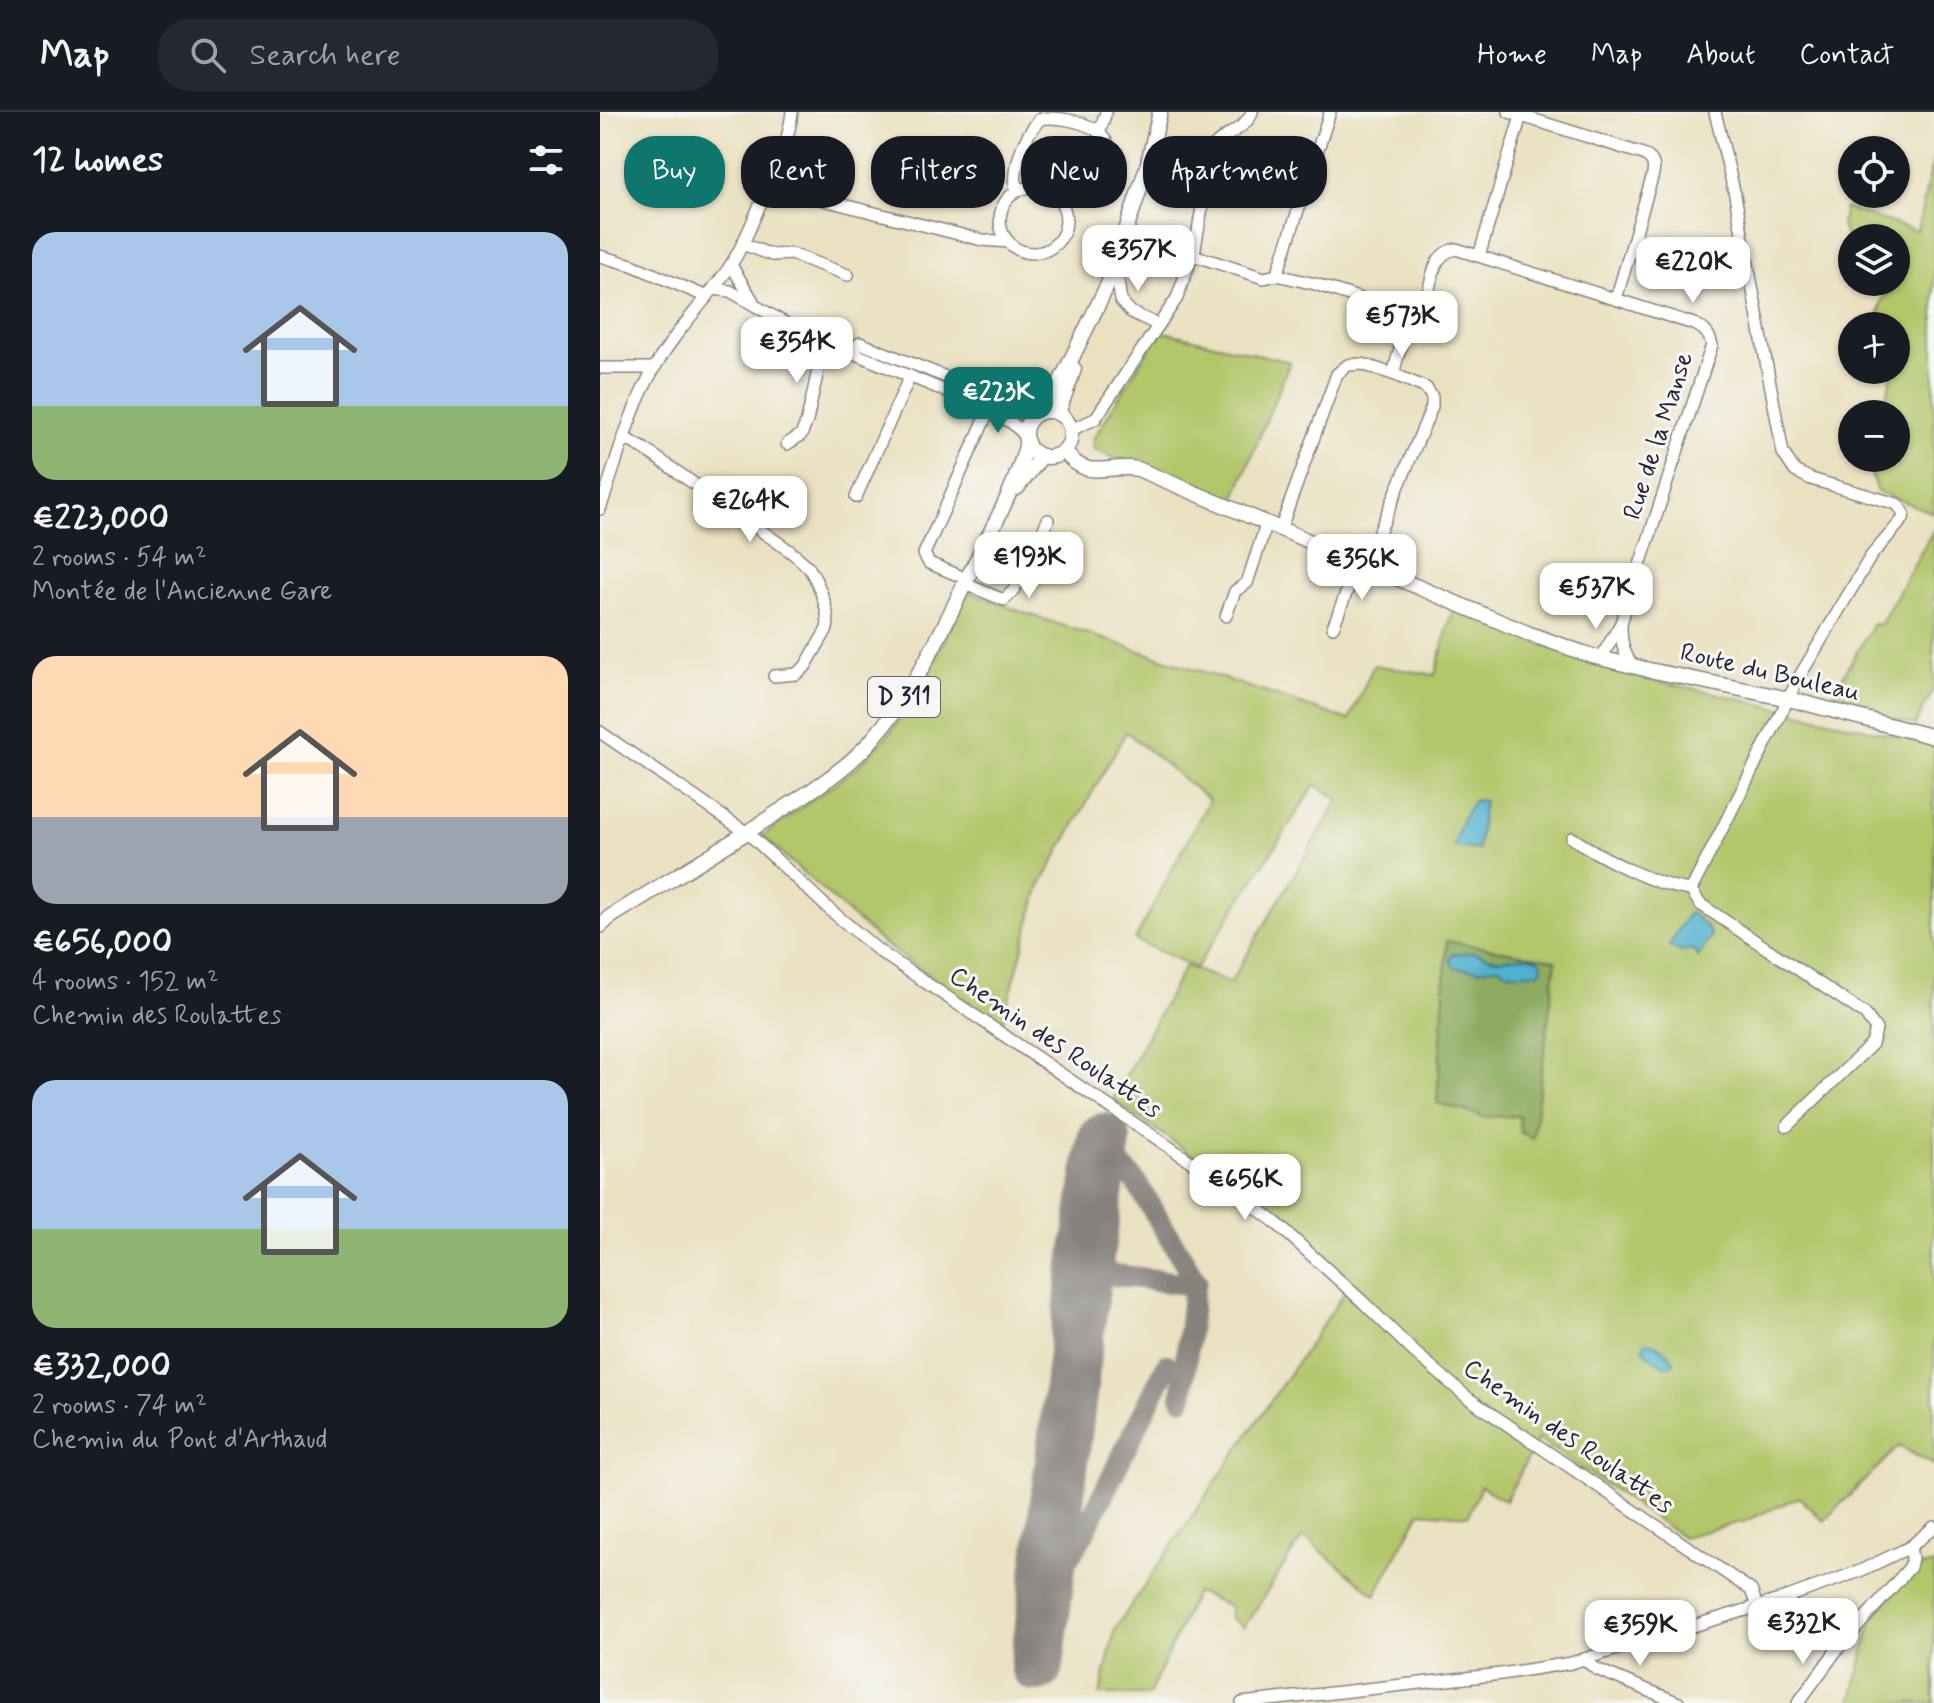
<!DOCTYPE html>
<meta charset="utf-8">
<style>
:root{--surface:#171b24;--page:#242831;--text:#f1f3f6;--muted:#9ea1a6;--line:#363941;--accent:#0f766e}
body{margin:0;font-family:Mynerve,sans-serif;background:var(--page);color:var(--text);height:100vh;display:flex;flex-direction:column;font-size:30px;white-space:nowrap}
*{box-sizing:border-box;margin:0}
p{font-size:26px;color:var(--muted)}
.icon{flex:none;width:44px;height:44px;fill:none;stroke:currentColor;stroke-width:2;stroke-linecap:round;stroke-linejoin:round}
.map{position:relative;flex:1;overflow:hidden}
.side{display:flex;flex-direction:column;background:var(--surface);width:600px}
.side>*{flex:none}
.guide{position:absolute;left:24px;top:24px;width:760px;height:72px;display:flex;gap:16px}
.tools{position:absolute;left:1238px;top:24px;display:grid;gap:16px}
.tools a{display:grid;place-items:center;width:72px;height:72px;border-radius:50%;background:var(--surface);box-shadow:0 2px 6px #0004;font-size:40px}
.price{position:absolute;translate:-50% -68px;padding:0 18px;border-radius:16px;background:#fff;color:#222;font-size:26px;line-height:52px;filter:drop-shadow(0 2px 4px #0008)}
.price::after{content:'';position:absolute;left:50%;top:48px;width:24px;height:18px;margin-left:-12px;background:inherit;clip-path:polygon(0 0,100% 0,50% 100%)}
.price.active{background:var(--accent);color:#fff}
ul{padding:0;list-style:none}
li{display:grid;align-content:center;gap:16px;height:424px;padding:0 32px}
li span{display:grid;place-items:center;height:248px;border-radius:24px;color:#555}
li>.icon{margin-inline-start:auto}
span .icon{width:144px;height:144px;fill:#fffc;stroke-width:1}
li b{font-size:34px}
h2{display:flex;justify-content:space-between;align-items:center;height:96px;padding:0 32px;font-size:34px}
.tag{padding:0 28px;border-radius:32px;background:var(--surface);box-shadow:0 2px 6px #0004;font-size:28px;line-height:72px}
.tag.active{background:var(--accent);color:#fff}
header{display:flex;align-items:center;gap:48px;box-sizing:border-box;height:112px;padding:0 40px;background:var(--surface);border-bottom:2px solid var(--line)}
header strong{font-size:38px}
nav{display:flex;gap:44px;margin-inline-start:auto;font-size:28px}
.search{width:560px;height:72px;background:var(--page);display:flex;align-items:center;gap:20px;box-sizing:border-box;padding:0 28px;border-radius:32px;color:var(--muted);font-size:30px}
main{display:flex;flex:1;min-height:0}
.map>svg:first-child{display:block}
.green{fill:#b2c66a;stroke:#6a7452;stroke-width:2}
.forest{fill:#8dab5e;stroke:#58664c;stroke-width:2}
.water{fill:#4fb1ce;stroke:#386a84;stroke-width:2}
.lines{fill:none;stroke-linecap:round;stroke-linejoin:round}
.taxiway{stroke:#86827e;stroke-width:22}
.runway{stroke:#86827e;stroke-width:54}
.minor-casing{stroke:#86827e;stroke-width:14}
.major-casing{stroke:#86827e;stroke-width:17}
.minor{stroke:#fff;stroke-width:11}
.major{stroke:#fff;stroke-width:14}
.labels{text-anchor:middle;dominant-baseline:central;stroke-width:6;stroke-linejoin:round;paint-order:stroke}
.shield{fill:#f6f6f2;stroke:#626272;stroke-width:2}
.shield-label{font-size:24px;font-weight:bold;fill:#22223b}
.street-label{font-size:26px;fill:#22223b;stroke:#f6f6f2}
</style>
<header>
<strong>Map</strong>
<div class="search"><svg class="icon" aria-label="search" viewBox="0 0 24 24"><circle cx="10" cy="10" r="6"/><path d="M15 15l6 6"/></svg>Search here</div>
<nav><a>Home</a><a>Map</a><a>About</a><a>Contact</a></nav>
</header>
<main>
<section class="side">
<h2>12 homes<svg class="icon" aria-label="filters" viewBox="0 0 24 24"><path d="M4 7h16M4 17h16"/><circle cx="9" cy="7" r="2"/><circle cx="15" cy="17" r="2"/></svg></h2>
<ul>
<li><span style="background:linear-gradient(#a9c7e8 70%,#8fb573 0)"><svg class="icon" aria-label="home" viewBox="0 0 24 24"><path d="M3 11l9-7 9 7M6 9v11h12V9"/></svg></span><div><b>€223,000</b><p>2 rooms · 54 m²</p><p>Montée de l'Ancienne Gare</p></div></li>
<li><span style="background:linear-gradient(#ffd9b3 65%,#9aa5b1 0)"><svg class="icon" aria-label="home" viewBox="0 0 24 24"><path d="M3 11l9-7 9 7M6 9v11h12V9"/></svg></span><div><b>€656,000</b><p>4 rooms · 152 m²</p><p>Chemin des Roulattes</p></div></li>
<li><span style="background:linear-gradient(#a9c7e8 60%,#8fb573 0)"><svg class="icon" aria-label="home" viewBox="0 0 24 24"><path d="M3 11l9-7 9 7M6 9v11h12V9"/></svg></span><div><b>€332,000</b><p>2 rooms · 74 m²</p><p>Chemin du Pont d'Arthaud</p></div></li>
</ul>
</section>
<div class="map">
<svg width="1334" height="1591" viewBox="0 0 1334 1591">
<rect width="100%" height="100%" fill="#f6f6f2"/>
<filter id="ink" filterUnits="userSpaceOnUse"><feTurbulence type="fractalNoise" baseFrequency=".0125" numOctaves="2"/><feDisplacementMap in="SourceGraphic" scale="16" xChannelSelector="R" yChannelSelector="G"/><feConvolveMatrix kernelMatrix="1 2 1 2 8 2 1 2 1" color-interpolation-filters="sRGB"/></filter>
<filter id="wash" filterUnits="userSpaceOnUse"><feTurbulence type="fractalNoise" baseFrequency=".006" numOctaves="4" result="noise"/><feDisplacementMap in="SourceGraphic" scale="32" xChannelSelector="R" yChannelSelector="G"/><feGaussianBlur stdDeviation="1.8" result="paint"/><feColorMatrix in="noise" values="0 0 0 0 0 0 0 0 0 0 0 0 0 0 0 0 0 1.4 0 .05"/><feComposite in="paint" operator="in"/></filter>
<g filter="url(#wash)">
<rect width="100%" height="100%" fill="#ebe1c1"/>
<g class="green">
<path d="M1334 44V401L1277 380 1268 353 1270 346H1296V302H1282L1293 258H1296V246L1300 229 1296 227V214H1276L1282 187 1290 181 1294 170H1296L1300 154 1296 152V126H1252V137L1241 113 1245 96 1317 119Z"/>
<path d="M560 219 690 250 633 390 494 338 492 329Z"/>
<path d="M1334 417V576L1315 613 1228 590 1273 512 1280 513Z"/>
<path d="M368 479 419 499 749 608 774 553 835 563 853 497 990 551 1045 567 1106 579 1334 633V1353L1299 1334 1224 1409 1199 1385 1145 1409 1083 1425 938 1327 905 1389 881 1374 868 1404 820 1400 775 1483 703 1424 644 1515 631 1506 630 1494 596 1480 549 1583H500L515 1517 752 1170 684 1106 513 988 585 854 630 871 739 687 715 673 596 856 535 828 609 688 526 620 439 776 402 913 280 829 162 724 256 656 288 623 318 582Z"/>
<path d="M1334 1452V1591H1251L1272 1507 1313 1457Z"/>
</g>
<path class="forest" d="M847 829 956 848 933 1027 920 1020 919 1004 884 1005 837 991Z"/>
<g class="water">
<path d="M874 688 884 689 878 738 854 735C857 720 864 701 874 688Z"/>
<path d="M1090 801C1098 806 1109 815 1111 825L1098 845 1096 841 1091 837 1081 840 1069 834 1087 803Z"/>
<path d="M874 840C883 842 892 848 901 847 916 846 927 841 941 849L942 856 939 860C927 861 909 864 899 855H892L883 858 855 856 850 848 853 842Z"/>
<path d="M1046 1230H1051L1068 1241 1074 1249 1071 1254C1061 1255 1048 1245 1043 1236Z"/>
</g>
<g class="lines">
<g class="taxiway">
<path d="M502 1040 521 1053 536 1070 596 1169"/>
<path d="M485 1159 594 1173 582 1286"/>
<path d="M447 1469C463 1455 473 1440 484 1421L567 1253"/>
</g>
<path class="runway" d="M437 1553 485 1159 504 1028"/>
</g>
</g>
<g filter="url(#ink)">
<g class="lines">
<g class="minor-casing">
<g id="minor">
<path d="M909 0 1043 42C1052 47 1055 51 1053 62L1016 187"/>
<path d="M1115 0 1135 83 1183 341 1195 359 1211 367 1297 392 1304 401 1303 407 1271 444 1201 562 1091 778 1100 792 1265 902 1276 917 1272 932 1187 1014"/>
<path d="M499 21 506 0"/>
<path d="M168 74 382 128 409 130"/>
<circle cx="433" cy="108" r="33"/>
<path d="M416 79C413 53 423 26 440 7 456 4 482 9 496 18 503 22 507 32 512 38"/>
<path d="M143 132 172 143 191 142 248 163"/>
<path d="M593 143 664 166 677 163 730 0"/>
<path d="M0 144 32 153 107 185"/>
<path d="M879 144 921 4"/>
<path d="M131 153 153 189"/>
<path d="M516 155 521 189 531 200 558 213"/>
<path d="M677 163 715 172 801 200 807 211 793 262"/>
<path d="M113 177 130 179 195 217 377 292 412 311 425 323"/>
<path d="M807 211C813 205 821 199 825 191 833 170 830 142 856 137L1094 212C1105 217 1109 222 1112 233L1021 511 1001 546"/>
<path d="M250 240 260 231 379 278"/>
<path d="M0 256H53"/>
<path d="M390 295 416 300 439 301"/>
<path d="M471 318 495 307 577 186 595 136 612 37C623 21 645 19 652 0"/>
<path d="M24 326 43 336 190 439C196 444 204 450 209 456 218 470 231 501 227 517L205 555 196 562 174 564"/>
<path d="M187 332 201 323 207 309 218 258 229 231"/>
<path d="M256 385 310 264"/>
<path d="M0 397C17 350 29 298 55 255 75 219 105 190 128 157 143 136 152 110 163 86 176 55 188 34 192 0"/>
<path d="M680 418 737 262 748 253 762 252 793 262 826 276 832 285V295L765 454"/>
<path d="M367 467 329 451 324 442 389 298"/>
<path d="M365 472 404 488 414 478 448 408"/>
<path d="M626 504 635 479 647 471 666 413"/>
<path d="M1021 512C1021 529 1023 541 1033 554"/>
<path d="M733 515 758 451"/>
<path d="M0 620 150 723 229 797 279 839 627 1074 675 1110 762 1189 812 1238 868 1286 1151 1478 1157 1494"/>
<path d="M972 726C1003 746 1055 774 1091 778"/>
<path d="M1186 1485 1196 1498 1233 1530 1236 1539"/>
<path d="M984 1547 996 1557 1079 1591"/>
<path d="M642 1591 901 1562 971 1551 1179 1488 1260 1459 1310 1435 1334 1415"/>
<path d="M1198 1591 1236 1539 1310 1455 1312 1446 1310 1435"/>
</g>
</g>
<g class="major-casing">
<g id="major">
<path d="M446 299 509 170 547 55 560 0"/>
<circle cx="448" cy="322" r="23"/>
<path d="M458 301 474 257"/>
<path d="M464 339C489 371 505 351 538 357L927 521 992 544 1049 558 1189 587 1334 625"/>
<path d="M417 376 442 344"/>
<path d="M0 814 10 805C63 772 117 740 169 706 204 683 243 661 271 629 314 580 341 521 369 463 390 420 416 376 427 330"/>
</g>
</g>
<use href="#minor" class="minor"/>
<use href="#major" class="major"/>
</g>
</g>
<g class="labels">
<rect class="shield" x="268" y="565" width="72" height="40" rx="6"/>
<g class="shield-label">
<text x="304" y="585">D 311</text>
</g>
<g class="street-label">
<text transform="translate(1059 324) rotate(-72)">Rue de la Manse</text>
<text transform="translate(1170 561) rotate(13)">Route du Bouleau</text>
<text transform="translate(455 931) rotate(34)">Chemin des Roulattes</text>
<text transform="translate(968 1325) rotate(35)">Chemin des Roulattes</text>
</g>
</g>
</svg>
<div class="tools">
<a><svg class="icon" aria-label="locate" viewBox="0 0 24 24"><circle cx="12" cy="12" r="6"/><path d="M12 2v4M12 18v4M2 12h4M18 12h4"/></svg></a>
<a><svg class="icon" aria-label="layers" viewBox="0 0 24 24"><path d="M12 4l9 5-9 5-9-5zM3 14l9 5 9-5"/></svg></a>
<a>+</a>
<a>−</a>
</div>
<b class="price" style="left:538px;top:181px">€357K</b>
<b class="price" style="left:1093px;top:193px">€220K</b>
<b class="price" style="left:802px;top:247px">€573K</b>
<b class="price" style="left:197px;top:273px">€354K</b>
<b class="price active" style="left:398px;top:323px">€223K</b>
<b class="price" style="left:150px;top:432px">€264K</b>
<b class="price" style="left:429px;top:488px">€193K</b>
<b class="price" style="left:762px;top:490px">€356K</b>
<b class="price" style="left:996px;top:519px">€537K</b>
<b class="price" style="left:645px;top:1110px">€656K</b>
<b class="price" style="left:1203px;top:1554px">€332K</b>
<b class="price" style="left:1040px;top:1556px">€359K</b>
<div class="guide">
<a class="tag active">Buy</a>
<a class="tag">Rent</a>
<a class="tag">Filters</a>
<a class="tag">New</a>
<a class="tag">Apartment</a>
</div>
</div>
</main>
